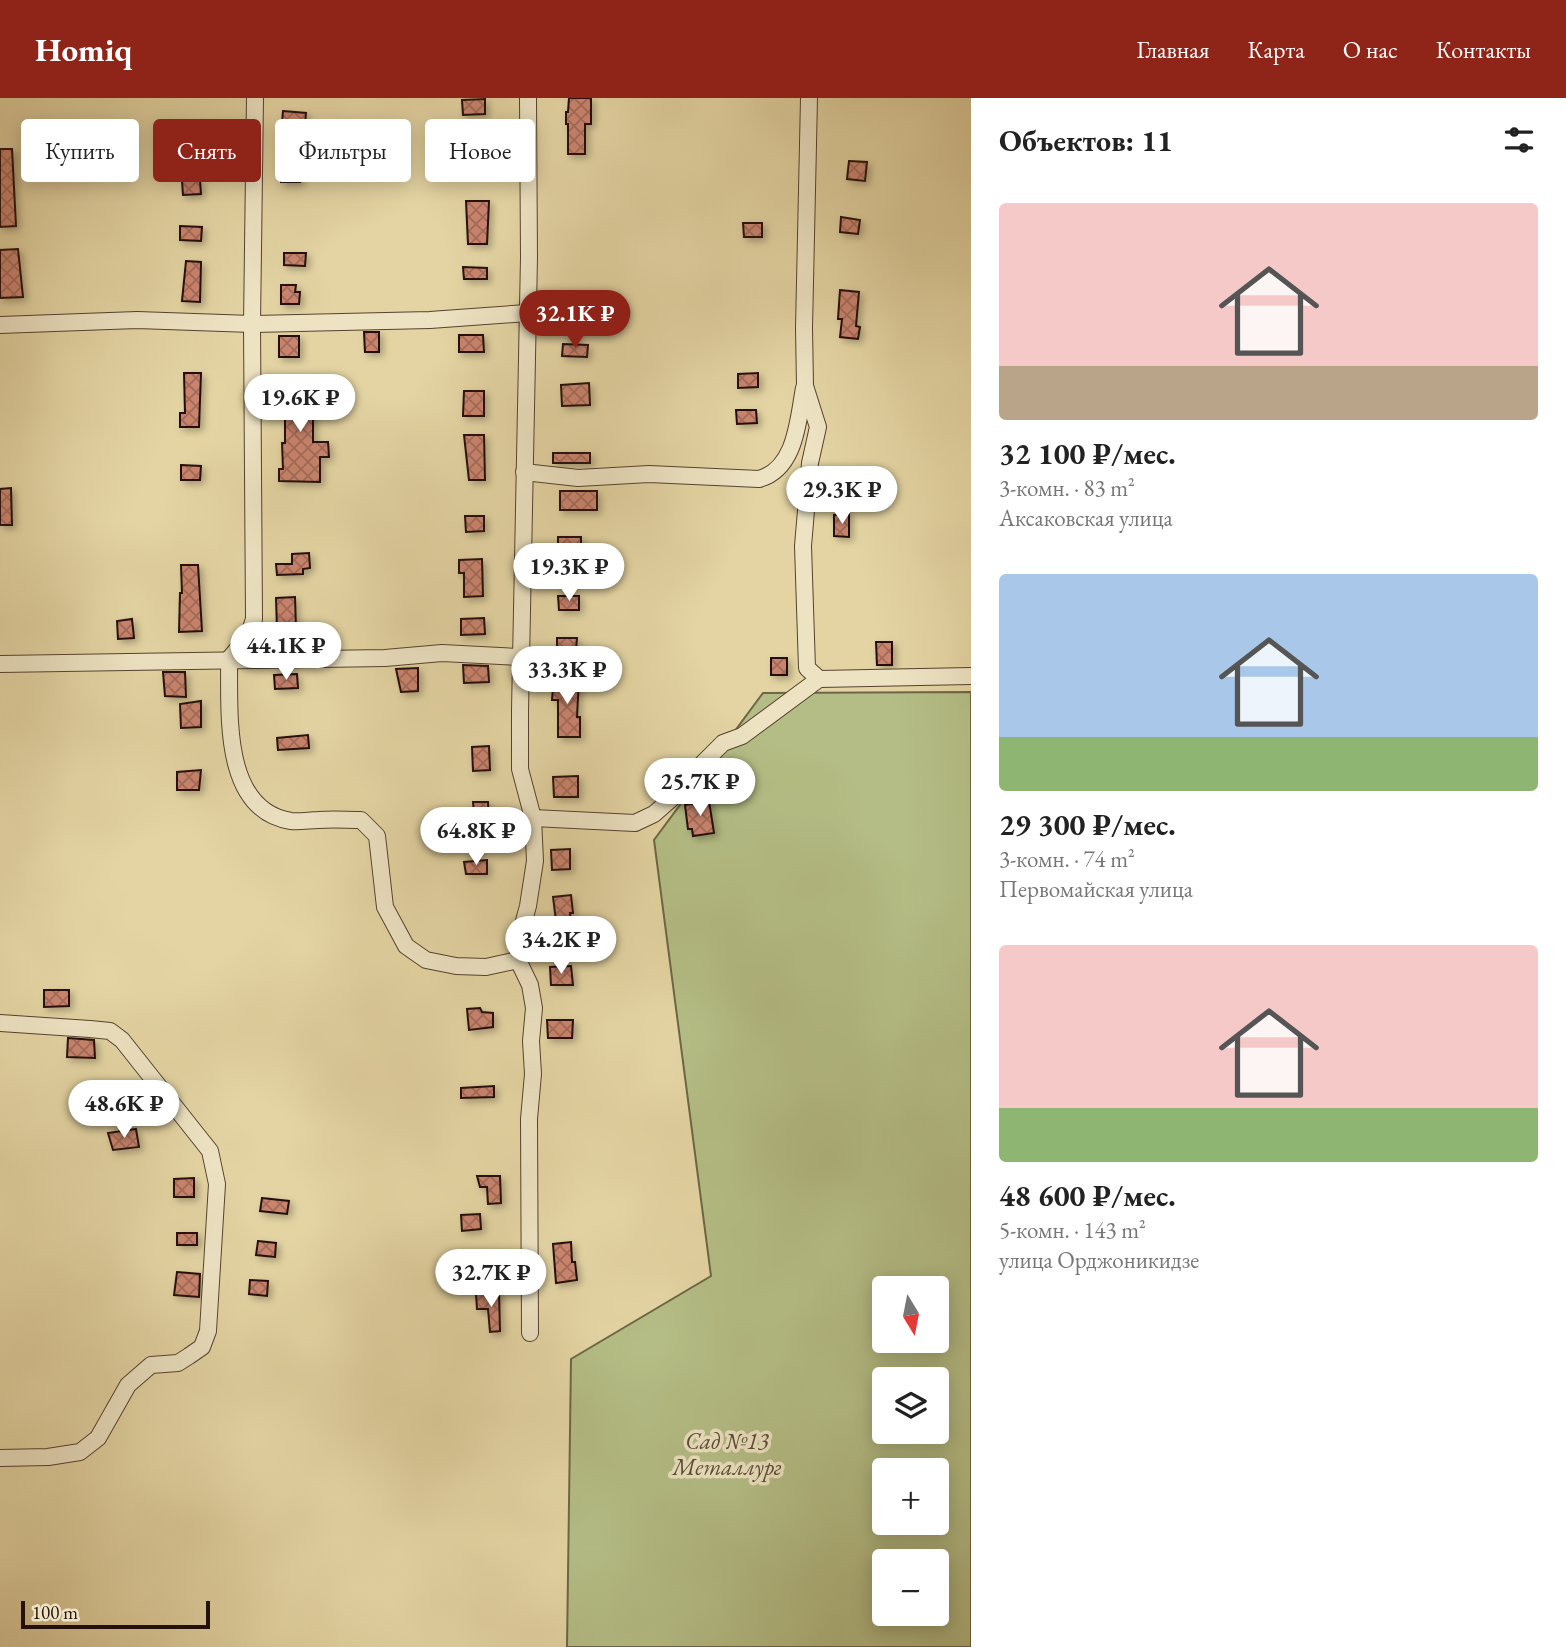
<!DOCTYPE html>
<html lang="ru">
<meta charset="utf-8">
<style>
:root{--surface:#fff;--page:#f2f2f2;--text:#222;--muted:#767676;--accent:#8f2418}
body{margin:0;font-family:"EB Garamond",serif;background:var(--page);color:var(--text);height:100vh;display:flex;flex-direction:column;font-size:26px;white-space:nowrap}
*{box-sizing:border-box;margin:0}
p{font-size:23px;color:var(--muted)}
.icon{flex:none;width:38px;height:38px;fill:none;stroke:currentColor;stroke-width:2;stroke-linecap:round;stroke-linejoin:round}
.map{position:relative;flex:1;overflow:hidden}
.sheet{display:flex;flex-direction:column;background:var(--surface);width:595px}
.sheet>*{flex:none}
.guide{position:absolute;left:21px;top:21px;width:665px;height:63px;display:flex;gap:14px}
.needle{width:46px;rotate:170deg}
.fabs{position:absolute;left:872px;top:1178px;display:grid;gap:14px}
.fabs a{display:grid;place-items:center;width:77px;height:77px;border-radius:7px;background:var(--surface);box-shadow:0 4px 18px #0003;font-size:35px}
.scale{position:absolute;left:21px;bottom:18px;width:189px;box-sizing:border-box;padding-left:7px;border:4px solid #251109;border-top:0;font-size:19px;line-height:24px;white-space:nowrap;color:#251109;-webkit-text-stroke:5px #ede3c3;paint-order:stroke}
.price{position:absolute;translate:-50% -60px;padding:0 16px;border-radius:24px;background:#fff;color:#222;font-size:23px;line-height:46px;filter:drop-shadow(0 2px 4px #0008)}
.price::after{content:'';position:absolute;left:50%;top:42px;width:21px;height:16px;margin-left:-10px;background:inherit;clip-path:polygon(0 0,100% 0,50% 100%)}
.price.current{background:var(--accent);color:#fff}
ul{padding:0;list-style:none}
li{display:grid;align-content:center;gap:14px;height:371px;padding:0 28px}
li span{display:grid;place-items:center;height:217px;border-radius:7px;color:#555}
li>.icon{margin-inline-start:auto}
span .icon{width:126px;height:126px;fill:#fffc;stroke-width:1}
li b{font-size:30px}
h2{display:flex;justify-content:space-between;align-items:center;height:84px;padding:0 28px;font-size:30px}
.tag{padding:0 24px;border-radius:7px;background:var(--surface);box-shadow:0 4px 18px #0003;font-size:24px;line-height:63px}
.tag.current{background:var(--accent);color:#fff}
header{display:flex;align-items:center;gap:42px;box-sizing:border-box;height:98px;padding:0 35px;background:var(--accent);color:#fff}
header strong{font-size:33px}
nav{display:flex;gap:38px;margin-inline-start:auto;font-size:24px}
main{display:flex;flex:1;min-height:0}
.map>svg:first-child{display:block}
.green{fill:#b4bd85;stroke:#6c6747;stroke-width:2;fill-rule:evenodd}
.building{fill:url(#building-cross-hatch);stroke:#251109;stroke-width:2;filter:url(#shadow)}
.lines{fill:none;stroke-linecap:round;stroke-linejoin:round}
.street-casing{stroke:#554230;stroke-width:18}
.street{stroke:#ede3c3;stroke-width:16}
.labels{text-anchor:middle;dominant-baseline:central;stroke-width:7;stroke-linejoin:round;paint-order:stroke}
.park-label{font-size:23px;font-style:italic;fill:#574d34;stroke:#ede3c3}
</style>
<header>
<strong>Homiq</strong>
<nav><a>Главная</a><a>Карта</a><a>О нас</a><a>Контакты</a></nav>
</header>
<main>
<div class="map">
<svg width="971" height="1549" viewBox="0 0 971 1549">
<defs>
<pattern id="building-cross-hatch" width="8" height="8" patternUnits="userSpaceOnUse" patternTransform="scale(1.75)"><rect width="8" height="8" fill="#c9846e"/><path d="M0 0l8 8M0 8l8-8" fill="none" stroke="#a36b59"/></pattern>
<filter id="shadow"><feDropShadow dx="3.5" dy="3.5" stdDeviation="3.5" flood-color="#0004"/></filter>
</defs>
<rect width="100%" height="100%" fill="#e4d4a3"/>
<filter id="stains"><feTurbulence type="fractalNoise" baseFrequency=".00286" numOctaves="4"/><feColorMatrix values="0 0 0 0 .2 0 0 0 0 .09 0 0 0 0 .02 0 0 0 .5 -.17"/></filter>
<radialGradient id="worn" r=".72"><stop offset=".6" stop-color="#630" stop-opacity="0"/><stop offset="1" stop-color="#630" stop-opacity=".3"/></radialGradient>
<path class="green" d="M971 594V1549H567L571 1261 711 1178 654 742 763 595ZM884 1190H936V1242H884ZM884 1281H936V1334H884ZM884 1372H936V1424H884ZM884 1463H936V1516H884Z"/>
<g class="building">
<path d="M569 0H591V26H585V56H568V26H566V14H568Z"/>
<path d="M485 1V16L463 17 462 2Z"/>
<path d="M283 13 306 15 305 26 282 25Z"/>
<path d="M0 51H12L16 128 0 129Z"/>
<path d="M849 63 867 64 865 83 847 81Z"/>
<path d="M281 67 300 68V84H281Z"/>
<path d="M200 82 201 96 183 97 182 83Z"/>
<path d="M466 103H489L487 146H468Z"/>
<path d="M841 119 860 122 858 136 840 134Z"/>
<path d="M743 125H762V139H744Z"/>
<path d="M180 128 202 129 201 143 180 142Z"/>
<path d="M18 151 23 199 0 200V152Z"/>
<path d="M284 155H306L305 168 284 167Z"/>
<path d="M186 163 201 164 200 204 182 203Z"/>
<path d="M463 169 487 170V181H464Z"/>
<path d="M281 187H296L295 194H300L299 206H281Z"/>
<path d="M840 192 859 194 856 228 860 229 858 241 840 239 842 221H838Z"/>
<path d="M364 234H379V254H365Z"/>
<path d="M459 237H483L484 254H459Z"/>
<rect x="279" y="238" width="20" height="21"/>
<path d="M563 246 588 247 587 259 562 258Z"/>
<path d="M184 275H201L199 329H180V315H185Z"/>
<path d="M758 275V289L738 290V276Z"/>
<path d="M278 281H313V344H328L329 359H320V384L279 383V371H283L282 345H285V293L278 294Z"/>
<path d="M589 285 590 307 562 308 561 287Z"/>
<path d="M464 293H484V318H463Z"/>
<path d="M736 312H756L757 325 737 326Z"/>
<path d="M464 337H484L485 382H469Z"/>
<rect x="553" y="355" width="37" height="10"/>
<path d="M181 367 201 368 200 382H181Z"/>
<path d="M11 390 12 427H0V391Z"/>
<rect x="560" y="393" width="37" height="19"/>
<path d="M849 416V439L834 438V417Z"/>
<path d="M465 418H484V433L466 434Z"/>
<path d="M558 439H581V451H571V478H558Z"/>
<path d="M309 455 310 470 303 471V476L277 477 276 466H292V456Z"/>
<path d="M482 461 483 498 464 499V475H459V462Z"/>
<path d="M181 467H198L202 533 179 534 180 495H182Z"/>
<path d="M558 498H579V512H559Z"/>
<path d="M295 499 296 531 277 532 276 500Z"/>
<path d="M484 520 485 536 461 537V521Z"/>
<path d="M132 521 134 540 118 541 117 523Z"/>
<path d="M557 540H577L576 552H557Z"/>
<path d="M876 544H892V567H877Z"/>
<rect x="771" y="560" width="16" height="17"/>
<path d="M463 567 488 568 489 584 464 585Z"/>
<path d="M418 570V593L401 594 396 571Z"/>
<path d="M163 574H185L186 599 165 598Z"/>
<path d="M297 576 298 590 275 591 274 577Z"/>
<path d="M554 578 579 580 577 619H580V639H558V602H552Z"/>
<path d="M201 603V629L181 630 180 606Z"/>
<path d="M308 637 309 650 278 652 277 640Z"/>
<path d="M489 648 490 672 473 673 472 649Z"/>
<path d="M201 672 199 692H177V674Z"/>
<path d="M578 678V699H554L553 679Z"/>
<path d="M709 703 714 735 693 738 692 731H688L685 707Z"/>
<path d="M473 704H488L489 727H475Z"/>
<path d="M570 751V771L552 772 551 752Z"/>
<path d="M487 762V776H466L464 764Z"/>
<path d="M571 797 573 815H570L573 846 555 848 553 831H557L553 799Z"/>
<path d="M571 868 573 887H551L550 869Z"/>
<path d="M44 892H69V908L44 909Z"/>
<path d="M480 910 482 914 493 915V929L469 932 467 911Z"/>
<path d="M547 922H573L572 940H548Z"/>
<path d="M68 940 94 942 95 960 67 959Z"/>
<path d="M494 988V999L461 1000V990Z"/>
<path d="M136 1031 139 1049 113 1052 108 1035Z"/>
<path d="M477 1078H500L501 1105 488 1106 487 1089H480Z"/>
<path d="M194 1080V1099H174V1081Z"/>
<path d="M262 1100 289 1103 287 1116 260 1113Z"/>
<path d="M480 1116 481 1131 462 1133 461 1117Z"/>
<rect x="177" y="1135" width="20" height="12"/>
<path d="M258 1143 276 1145 275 1159 256 1157Z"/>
<path d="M571 1144 572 1164H575L577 1182 556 1185 553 1146Z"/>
<path d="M177 1174 200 1176 199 1199 174 1197Z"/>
<path d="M250 1182 268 1183 267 1198 249 1196Z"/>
<path d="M499 1194 500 1233 490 1234 488 1211H477L476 1196Z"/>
</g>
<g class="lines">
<g class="street-casing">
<g id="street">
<path d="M255 0 252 226 254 521 248 539 229 561C230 613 221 712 291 723 300 724 310 722 318 722 333 721 347 722 361 722L377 738 385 809 406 848 426 862 456 868 486 869 518 862"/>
<path d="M528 0 529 159 520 613V671L533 720 535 763 528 808 519 841 518 862 530 887 534 910 531 943 533 976 529 1021 530 1235"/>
<path d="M809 0 804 230 805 288 818 329 810 365 803 448 807 570 819 581"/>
<path d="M0 227 137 222 252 226 430 222 527 215"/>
<path d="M524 374 578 380 649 376 759 381C796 371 798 322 804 290"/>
<path d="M0 566 385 560 442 555 519 559"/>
<path d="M533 720 635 725 654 716 679 694 693 675 723 645 742 638 819 581 971 578"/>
<path d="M0 925 90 931 110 933 122 942 210 1053 217 1086 208 1233 202 1249 189 1258 178 1265 151 1267 128 1287 98 1340 80 1354 48 1359 0 1360"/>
</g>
</g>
<use href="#street" class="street"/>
</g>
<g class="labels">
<g class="park-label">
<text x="727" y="1343">Сад №13<tspan x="727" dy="26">Металлург</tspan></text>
</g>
</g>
<rect width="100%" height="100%" filter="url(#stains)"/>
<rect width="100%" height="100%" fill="url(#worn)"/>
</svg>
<div class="fabs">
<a><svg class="needle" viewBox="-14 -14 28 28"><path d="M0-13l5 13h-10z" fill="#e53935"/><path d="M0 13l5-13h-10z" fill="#767676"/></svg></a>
<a><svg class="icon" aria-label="layers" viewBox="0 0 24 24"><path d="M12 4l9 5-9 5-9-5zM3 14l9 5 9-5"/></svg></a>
<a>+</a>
<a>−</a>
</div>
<div class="scale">100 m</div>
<b class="price current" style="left:575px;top:252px">32.1K ₽</b>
<b class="price" style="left:300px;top:336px">19.6K ₽</b>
<b class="price" style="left:842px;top:428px">29.3K ₽</b>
<b class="price" style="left:569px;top:505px">19.3K ₽</b>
<b class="price" style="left:286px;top:584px">44.1K ₽</b>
<b class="price" style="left:567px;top:608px">33.3K ₽</b>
<b class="price" style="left:700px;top:720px">25.7K ₽</b>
<b class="price" style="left:476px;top:769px">64.8K ₽</b>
<b class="price" style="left:561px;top:878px">34.2K ₽</b>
<b class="price" style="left:124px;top:1042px">48.6K ₽</b>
<b class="price" style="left:491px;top:1211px">32.7K ₽</b>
<div class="guide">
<a class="tag">Купить</a>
<a class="tag current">Снять</a>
<a class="tag">Фильтры</a>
<a class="tag">Новое</a>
</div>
</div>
<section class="sheet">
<h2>Объектов: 11<svg class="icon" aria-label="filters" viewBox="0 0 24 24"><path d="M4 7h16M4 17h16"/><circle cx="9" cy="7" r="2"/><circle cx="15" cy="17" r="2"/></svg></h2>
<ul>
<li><span style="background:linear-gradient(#f6c9c9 75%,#b9a48a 0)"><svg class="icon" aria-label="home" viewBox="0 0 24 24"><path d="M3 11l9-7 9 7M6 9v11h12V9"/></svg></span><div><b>32 100 ₽/мес.</b><p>3-комн. · 83 m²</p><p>Аксаковская улица</p></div></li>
<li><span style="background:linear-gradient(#a9c7e8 75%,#8fb573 0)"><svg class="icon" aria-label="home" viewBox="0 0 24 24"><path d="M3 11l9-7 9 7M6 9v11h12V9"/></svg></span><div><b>29 300 ₽/мес.</b><p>3-комн. · 74 m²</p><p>Первомайская улица</p></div></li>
<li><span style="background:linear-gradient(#f6c9c9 75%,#8fb573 0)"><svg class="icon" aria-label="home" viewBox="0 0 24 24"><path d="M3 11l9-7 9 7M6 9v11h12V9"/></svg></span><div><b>48 600 ₽/мес.</b><p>5-комн. · 143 m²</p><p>улица Орджоникидзе</p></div></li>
</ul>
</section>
</main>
